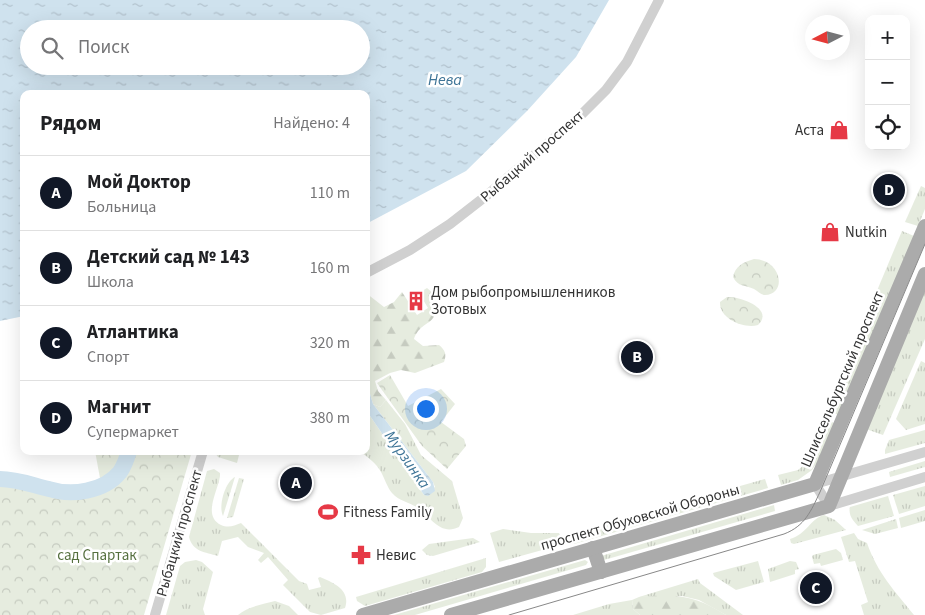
<!DOCTYPE html>
<html lang="ru">
<meta charset="utf-8">
<style>
body{margin:0;font-family:"Source Sans 3",sans-serif;background:#f6f6f6;color:#202124}
.controls{position:absolute;right:15px;top:15px;display:grid;overflow:hidden;border-radius:10px;box-shadow:0 5px 20px #0002}
.controls button{width:45px;height:45px;display:grid;place-items:center;padding:0;border:0;border-bottom:1px solid #e0e0e0;background:#fff;color:#202124;font:25px sans-serif}
.compass{position:absolute;left:805px;top:15px;width:45px;height:45px;border-radius:50%;background:#fff;box-shadow:0 5px 20px #0002;rotate:264deg}
.you{position:absolute;left:425px;top:408px;width:18px;height:18px;margin:-12px;border:4px solid #fff;border-radius:50%;background:#1a73e8;box-shadow:0 0 0 8px #1a73e833}
.badge{display:grid;place-items:center;width:32px;height:32px;border-radius:50%;background:#111827;color:#fff;font-size:16px;font-weight:700}
.pin{position:absolute;translate:-50% -50%;border:2px solid #fff;box-shadow:0 1px 5px #0006}
.list{margin:0;padding:0;list-style:none}
h2{display:flex;justify-content:space-between;align-items:center;height:65px;margin:0;padding:0 20px;font-size:21px}
h2 small{font-size:16px;font-weight:400;color:#757577}
.list li{display:grid;grid-template-columns:32px 1fr auto;gap:15px;align-items:center;box-sizing:border-box;height:75px;padding:0 20px;border-top:1px solid #e0e0e0}
.list b{display:block;font-size:19px;white-space:nowrap}
.list p{margin:0;font-size:16px;white-space:nowrap;color:#757577}
.list em{font-size:16px;font-style:normal;color:#757577}
.icon{flex:none;width:28px;height:28px;fill:none;stroke:currentColor;stroke-width:2;stroke-linecap:round;stroke-linejoin:round}
.map{position:relative;flex:none;width:925px;height:615px;overflow:hidden}
.search{position:absolute;background:#fff;box-shadow:0 5px 20px #0002;left:20px;top:20px;width:350px;height:55px;display:flex;align-items:center;gap:12px;box-sizing:border-box;padding:0 18px;border-radius:28px;color:#757577;font-size:19px}
.panel{position:absolute;background:#fff;box-shadow:0 5px 20px #0002;left:20px;top:90px;width:350px;height:365px;border-radius:10px}
.map>svg:first-child{display:block}
.grass{fill:url(#grass-tufts)}
.forest{fill:url(#forest-firs)}
.park{fill:url(#park-crowns)}
.water{fill:url(#water-ripples);fill-rule:evenodd}
.lines{fill:none;stroke-linecap:round;stroke-linejoin:round}
.river{stroke:#cfe2ee;stroke-width:16}
.minor{stroke:#d0d0d0;stroke-width:10}
.major{stroke:#ababab;stroke-width:14}
.tram{stroke:#888;stroke-width:1}
.labels{text-anchor:middle;stroke-width:5;stroke-linejoin:round;paint-order:stroke}
.poi-label{font-size:15px;fill:#333;stroke:#fff;text-anchor:start}
.street-label{font-size:15px;fill:#333;stroke:#fff}
.park-label{font-size:15px;fill:#56703f;stroke:#fff}
.water-label{font-size:16px;font-style:italic;fill:#3f7597;stroke:#fff}
</style>
<div class="map">
<svg width="925" height="615" viewBox="0 0 925 615">
<defs>
<pattern id="grass-tufts" width="24" height="20" patternUnits="userSpaceOnUse" patternTransform="scale(1.25)"><rect width="24" height="20" fill="#e6ecdf"/><path d="M3 7l-1-3M5 7V3M7 7l1-3M15 17l-1-3M17 17v-4M19 17l1-3" fill="none" stroke="#c6cbc0"/></pattern>
<pattern id="forest-firs" width="22" height="20" patternUnits="userSpaceOnUse" patternTransform="scale(1.25)"><rect width="22" height="20" fill="#e6ecdf"/><path d="M5 1l3.5 6h-7zM16 11l3.5 6h-7z" fill="#c6cbc0"/></pattern>
<pattern id="park-crowns" width="20" height="18" patternUnits="userSpaceOnUse" patternTransform="scale(1.25)"><rect width="20" height="18" fill="#e6ecdf"/><path d="M2 6a3 3 0 1 1 6 0M12 15a3 3 0 1 1 6 0" fill="none" stroke="#c6cbc0"/></pattern>
<pattern id="water-ripples" width="26" height="14" patternUnits="userSpaceOnUse" patternTransform="scale(1.25)"><rect width="26" height="14" fill="#cfe2ee"/><path d="M2 4q2-2 4 0t4 0M15 11q2-2 4 0t4 0" fill="none" stroke="#b2c2cd"/></pattern>
</defs>
<rect width="100%" height="100%" fill="#fff"/>
<!-- grass -->
<g class="grass">
<polygon points="921,186 925,188 925,209 918,226 905,222"/>
<polygon points="902,231 914,236 838,415 827,410"/>
<polygon points="925,291 925,339 883,435 866,429"/>
<polygon points="921,361 925,363 925,424 906,430 896,419"/>
<path d="M386,400L405,424L421,455L452,481L463,518L459,527C441,536 431,518 418,508C409,502 399,501 392,493C387,487 385,479 381,472C376,463 368,457 359,451H366V410L424,495L435,487L433,482L373,404L380,407Z"/>
<polygon points="824,418 834,423 818,461 812,470 798,480 781,485 778,475 798,470 804,465"/>
<polygon points="925,430 925,443 885,454 885,450 889,440"/>
<polygon points="214,451 240,451 237,463 218,457"/>
<polygon points="925,461 925,467 890,477 889,472"/>
<path d="M214,469L220,473V476C218,491 202,516 221,525C228,528 234,526 241,523L299,581L307,584L309,590L321,587L318,578L320,577C334,583 351,590 345,608L321,615L310,612L283,585L288,580L268,557L261,563L258,560L264,553L248,547L238,537L222,541L218,556C205,552 193,552 189,537L207,471Z"/>
<path d="M235,477L223,516C218,506 225,482 235,477Z"/>
<polygon points="239,478 244,479 233,517 227,518"/>
<polygon points="765,479 768,488 574,544 570,534"/>
<polygon points="925,486 925,506 899,514 893,495"/>
<path d="M888,496L894,516L858,526C853,521 848,515 850,507Z"/>
<polygon points="774,505 775,511 604,560 601,556"/>
<polygon points="925,510 925,521 901,528 899,518"/>
<path d="M824,515L835,520L846,530L794,544L791,543L790,539C807,534 810,519 824,515Z"/>
<polygon points="896,519 898,528 875,534 862,530"/>
<polygon points="503,529 531,533 559,533 564,544 499,562 490,533"/>
<path d="M854,533L858,539L867,543C878,574 894,590 914,615H864L861,605L868,602L855,561L849,562L841,537Z"/>
<polygon points="473,538 480,542 433,556 427,555 422,550 429,544"/>
<polygon points="836,549 841,553 843,560 821,566 820,563 814,564 812,557 813,555"/>
<polygon points="486,558 486,567 482,572 365,606 357,601 356,597"/>
<polygon points="196,560 202,562 213,572 203,609 205,615 166,615 180,566 185,562"/>
<polygon points="585,560 588,562 586,565 415,615 394,615"/>
<polygon points="758,561 764,582 736,590 714,576 713,573"/>
<polygon points="790,561 796,562 799,569 795,570 795,574 770,582 768,569"/>
<polygon points="698,579 700,583 743,615 726,615 699,600 682,596 639,597"/>
<polygon points="632,600 633,609 640,615 573,615 609,604"/>
<path d="M275,601L289,606L298,615H238C247,607 263,604 275,601Z"/>
</g>
<!-- forest -->
<g class="forest">
<path d="M427,288L434,294C442,329 422,317 414,339L423,346L439,345C445,350 447,354 444,362L415,373L401,370L390,373L375,381L378,391L386,400L380,407L373,404L366,380V293L384,307L394,302L402,292L417,315L428,308L419,293Z"/>
<path d="M666,595C692,597 703,601 726,615H640L633,609L632,600L639,597Z"/>
</g>
<!-- park -->
<g class="park">
<path d="M754,259C783,260 787,296 764,295C760,294 758,291 754,289C745,285 738,287 733,277C735,266 744,262 754,259Z"/>
<path d="M727,297C740,296 775,309 758,325C744,329 719,319 720,302Z"/>
<polygon points="390,375 408,406 441,389 455,404 441,422 464,439 466,446 447,469 422,446 377,383"/>
<path d="M95,451H192L144,615H0V482C35,487 68,506 102,489Z"/>
</g>
<!-- water -->
<g class="water">
<path d="M0,0H609L576,57L527,111L466,171L366,224V94H24V316L0,321ZM29,29H361V66H29Z"/>
<polygon points="366,380 373,404 433,482 435,491 428,496 424,495 366,410"/>
</g>
<g class="lines">
<!-- river -->
<path class="river" d="M0,479C17,479 32,485 49,489C71,496 104,492 120,472C124,466 127,458 129,451"/>
<!-- minor -->
<g class="minor">
<polyline points="366,273 410,250 450,224 486,196 579,117 606,90 627,62 659,0"/>
<polyline points="925,452 815,484 829,506 925,477"/>
<polyline points="155,615 203,451"/>
</g>
<!-- major -->
<g class="major">
<polyline points="593,548 601,572"/>
<polyline points="363,615 815,484 925,226"/>
<polyline points="451,615 829,506 925,274"/>
</g>
<!-- tram -->
<path class="tram" d="M509,615L784,534C805,526 811,511 820,492L925,244"/>
</g>
<!-- icons -->
<defs>
<symbol id="shop-bare" viewBox="-9 -9 18 18"><path d="M-5-2.5h2.3a2.7 3.5 0 0 1 5.4 0H5L5.5 6h-11ZM-1.5-2.5h3a1.5 2.3 0 0 0-3 0Z" fill="#e63946" stroke="#fff" stroke-width="2.5" paint-order="stroke"/></symbol>
<symbol id="building-bare" viewBox="-9 -9 18 18"><path d="M-4-6H4V6H1V3H-1V6H-4ZM-2.5-4.3h1.7v1.8h-1.7ZM.8-4.3h1.7v1.8H.8ZM-2.5-1h1.7V.8h-1.7ZM.8-1h1.7V.8H.8Z" fill="#e63946" stroke="#fff" stroke-width="2.5" paint-order="stroke"/></symbol>
<symbol id="stadium-bare" viewBox="-9 -9 18 18"><path d="M0-5a6.5 5 0 1 0 0 10a6.5 5 0 1 0 0-10ZM-3.5-1.8h7v3.6h-7Z" fill="#e63946" stroke="#fff" stroke-width="2.5" paint-order="stroke"/></symbol>
<symbol id="pharmacy-bare" viewBox="-9 -9 18 18"><path d="M-2-6h4v4h4v4h-4v4h-4v-4h-4v-4h4Z" fill="#e63946" stroke="#fff" stroke-width="2.5" paint-order="stroke"/></symbol>
</defs>
<g fill-rule="evenodd">
<use href="#shop-bare" x="825" y="116" width="28" height="28"/>
<use href="#shop-bare" x="816" y="218" width="28" height="28"/>
<use href="#building-bare" x="402" y="287" width="28" height="28"/>
<use href="#stadium-bare" x="314" y="498" width="28" height="28"/>
<use href="#pharmacy-bare" x="347" y="541" width="28" height="28"/>
</g>
<g class="labels">
<!-- poi labels -->
<g class="poi-label">
<text x="824" y="135" text-anchor="end">Аста</text>
<text x="845" y="237">Nutkin</text>
<text x="431" y="297">Дом рыбопромышленников<tspan x="431" dy="17">Зотовых</tspan></text>
<text x="343" y="517">Fitness Family</text>
<text x="376" y="560">Невис</text>
</g>
<!-- street labels -->
<g class="street-label">
<text transform="translate(532 156) rotate(-41)" y="5">Рыбацкий проспект</text>
<text transform="translate(842 379) rotate(-67)" y="5">Шлиссельбургский проспект</text>
<text transform="translate(640 517) rotate(-16)" y="5">проспект Обуховской Обороны</text>
<text transform="translate(179 533) rotate(-74)" y="5">Рыбацкий проспект</text>
</g>
<!-- park labels -->
<g class="park-label">
<text x="97" y="560">сад Спартак</text>
</g>
<!-- water labels -->
<g class="water-label">
<text x="445" y="85">Нева</text>
<text transform="translate(408 459) rotate(55)" y="6">Мурзинка</text>
</g>
</g>
</svg>
<div class="controls">
<button>+</button>
<button>−</button>
<button><svg class="icon" aria-label="locate" viewBox="0 0 24 24"><circle cx="12" cy="12" r="6"/><path d="M12 2v4M12 18v4M2 12h4M18 12h4"/></svg></button>
</div>
<svg class="compass" viewBox="-18 -18 36 36"><path d="M0-13l5 13h-10z" fill="#e53935"/><path d="M0 13l5-13h-10z" fill="#757577"/></svg>
<div class="you"></div>
<div class="pin badge" style="left:296px;top:483px">A</div>
<div class="pin badge" style="left:637px;top:357px">B</div>
<div class="pin badge" style="left:816px;top:588px">C</div>
<div class="pin badge" style="left:889px;top:190px">D</div>
<div class="search"><svg class="icon" aria-label="search" viewBox="0 0 24 24"><circle cx="10" cy="10" r="6"/><path d="M15 15l6 6"/></svg>Поиск</div>
<section class="panel">
<h2>Рядом<small>Найдено: 4</small></h2>
<ul class="list">
<li><span class="badge">A</span><div><b>Мой Доктор</b><p>Больница</p></div><em>110 m</em></li>
<li><span class="badge">B</span><div><b>Детский сад № 143</b><p>Школа</p></div><em>160 m</em></li>
<li><span class="badge">C</span><div><b>Атлантика</b><p>Спорт</p></div><em>320 m</em></li>
<li><span class="badge">D</span><div><b>Магнит</b><p>Супермаркет</p></div><em>380 m</em></li>
</ul>
</section>
</div>
